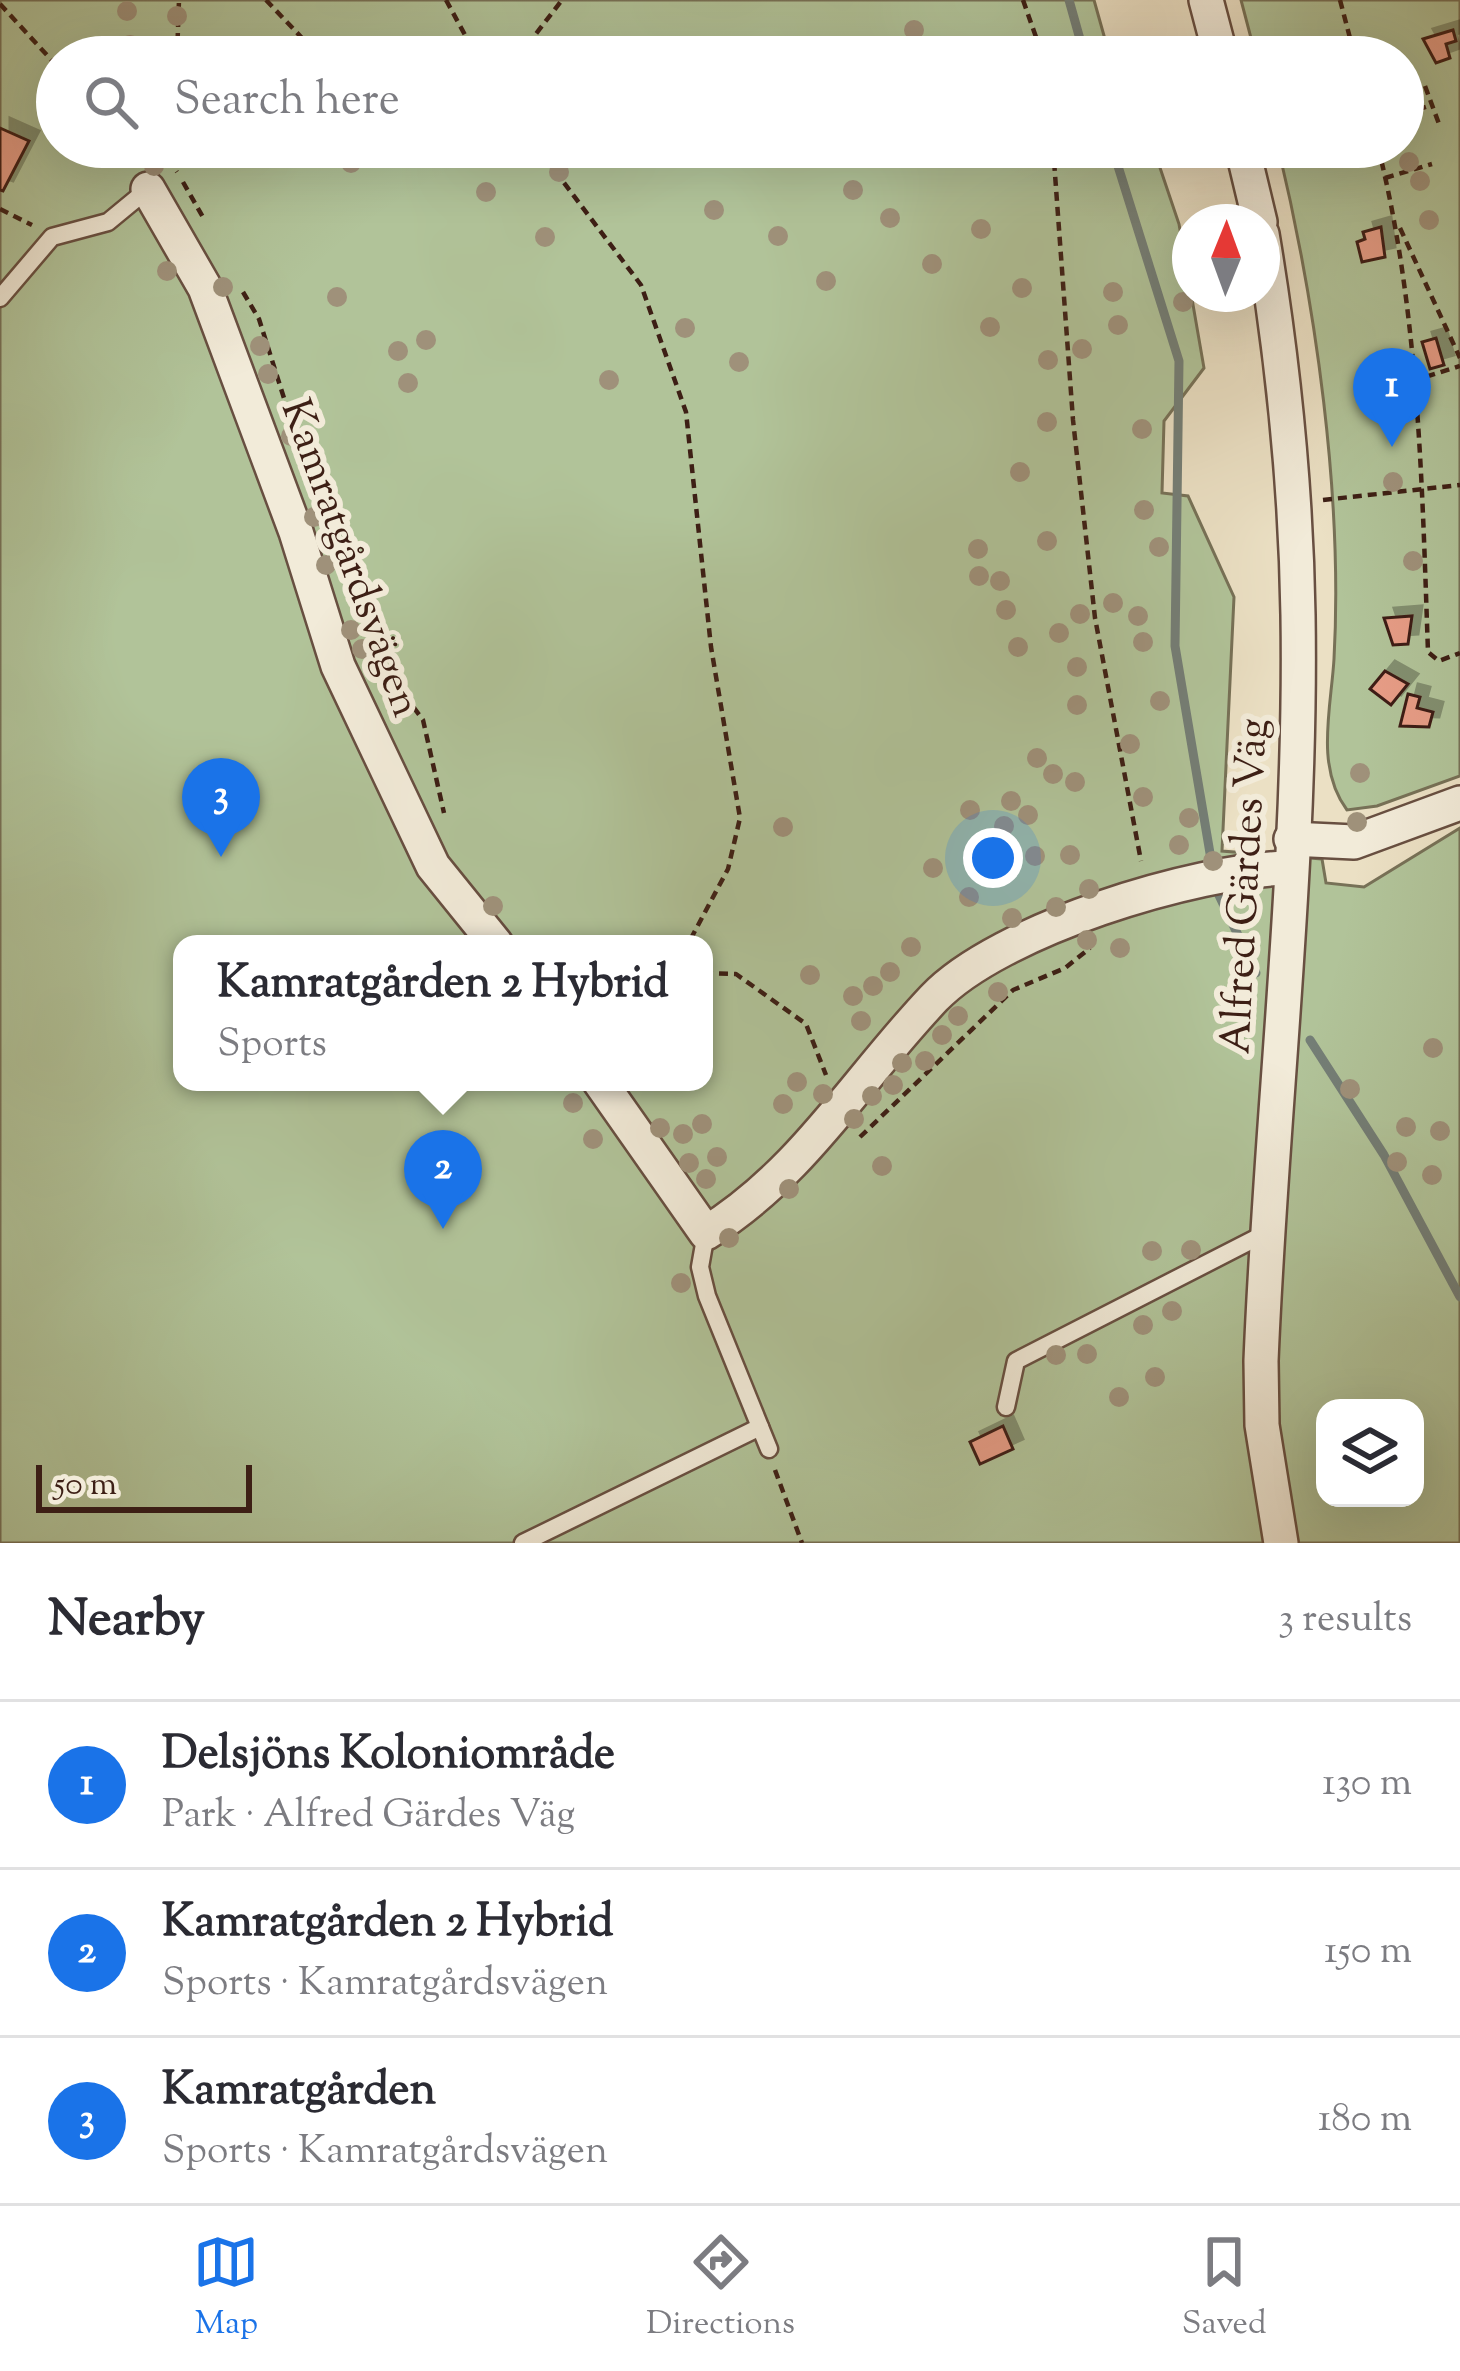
<!DOCTYPE html>
<meta charset="utf-8">
<style>
body{margin:0;font-family:"Sorts Mill Goudy",serif;background:#f2f2f3;color:#2b2b33}
.controls{position:absolute;right:36px;bottom:36px;display:grid;overflow:hidden;border-radius:24px;box-shadow:0 12px 48px #0002}
.controls button{width:108px;height:108px;display:grid;place-items:center;padding:0;border:0;border-bottom:3px solid #e1e1e2;background:#fff;color:#2b2b33;font:60px sans-serif}
.compass{position:absolute;left:1172px;top:204px;width:108px;height:108px;border-radius:50%;background:#fff;box-shadow:0 12px 48px #0002;rotate:1deg}
.scale{position:absolute;left:36px;bottom:30px;width:216px;box-sizing:border-box;padding-left:12px;border:6px solid #3d1f15;border-top:0;font-size:33px;line-height:42px;white-space:nowrap;color:#3d1f15;-webkit-text-stroke:9px #f2ebd9;paint-order:stroke}
.you{position:absolute;left:993px;top:858px;width:42px;height:42px;margin:-30px;border:9px solid #fff;border-radius:50%;background:#1a73e8;box-shadow:0 0 0 18px #1a73e833}
.badge{display:grid;place-items:center;width:78px;height:78px;border-radius:50%;background:#1a73e8;color:#fff;font-size:39px;font-weight:700}
.pin{position:absolute;translate:-50% -99px;filter:drop-shadow(0 3px 6px #0008)}
.pin::after{content:'';position:absolute;top:63px;width:42px;height:36px;background:inherit;clip-path:polygon(0 0,100% 0,50% 100%)}
.popup{position:absolute;left:173px;top:935px;width:540px;height:156px;box-sizing:border-box;display:grid;place-content:center;border-radius:24px;background:#fff;filter:drop-shadow(0 3px 9px #0005);font-size:39px;white-space:nowrap;color:#7c7c81}
.popup b{font-size:45px;color:#2b2b33}
.popup::after{content:'';position:absolute;left:50%;top:100%;margin-left:-24px;border:24px solid transparent;border-top-color:#fff}
.list{margin:0;padding:0;list-style:none}
h2{display:flex;justify-content:space-between;align-items:center;height:156px;margin:0;padding:0 48px;font-size:51px}
h2 small{font-size:39px;font-weight:400;color:#7c7c81}
.list li{display:grid;grid-template-columns:78px 1fr auto;gap:36px;align-items:center;box-sizing:border-box;height:168px;padding:0 48px;border-top:3px solid #e1e1e2}
.list b{display:block;font-size:45px;white-space:nowrap}
.list p{margin:0;font-size:39px;white-space:nowrap;color:#7c7c81}
.list em{font-size:39px;font-style:normal;color:#7c7c81}
.icon{flex:none;width:66px;height:66px;fill:none;stroke:currentColor;stroke-width:2;stroke-linecap:round;stroke-linejoin:round}
.map{position:relative;flex:none;width:1460px;height:1543px;overflow:hidden}
.search{position:absolute;background:#fff;box-shadow:0 12px 48px #0002;left:36px;right:36px;top:36px;height:132px;display:flex;align-items:center;gap:30px;box-sizing:border-box;padding:0 42px;border-radius:66px;color:#7c7c81;font-size:45px}
.sheet{height:660px;background:#fff}
nav{display:flex;justify-content:space-around;align-items:center;box-sizing:border-box;height:168px;border-top:3px solid #e1e1e2;background:#fff;font-size:33px;color:#7c7c81}
nav a{display:grid;justify-items:center;gap:6px}
nav .on{color:#1a73e8}
.map>svg:first-child{display:block}
.green{fill:#b1c399;stroke:#777157;stroke-width:3;fill-rule:evenodd}
.lines{fill:none;stroke-linecap:round;stroke-linejoin:round}
.stream{stroke:#747e76;stroke-width:9}
.building{fill:#e79d87;stroke:#3d1f15;stroke-width:3;filter:url(#shadow)}
.service-casing{stroke:#684f41;stroke-width:21}
.minor-casing{stroke:#684f41;stroke-width:38}
.path{stroke:#3d1f15;stroke-width:4.5;stroke-dasharray:9 6;stroke-linecap:butt}
.service{stroke:#f2ebd9;stroke-width:16}
.minor{stroke:#f2ebd9;stroke-width:33}
.tree{fill:#9f917a}
.labels{text-anchor:middle;stroke-width:12;stroke-linejoin:round;paint-order:stroke}
.street-label{font-size:42px;fill:#3d1f15;stroke:#f2ebd9}
</style>
<div class="map">
<svg width="1460" height="1543" viewBox="0 0 1460 1543">
<defs>
<filter id="shadow"><feDropShadow dx="10" dy="-10" stdDeviation="0" flood-color="#0004"/></filter>
</defs>
<rect width="100%" height="100%" fill="#ebe0c4"/>
<filter id="stains"><feTurbulence type="fractalNoise" baseFrequency=".00167" numOctaves="4"/><feColorMatrix values="0 0 0 0 .2 0 0 0 0 .09 0 0 0 0 .02 0 0 0 .5 -.17"/></filter>
<radialGradient id="worn" r=".72"><stop offset=".6" stop-color="#630" stop-opacity="0"/><stop offset="1" stop-color="#630" stop-opacity=".3"/></radialGradient>
<!-- green -->
<g class="green">
<path d="M0,0H1094L1110,57H57V147H1153L1179,224L1204,368L1164,421L1162,493L1188,496L1234,597L1222,851L1322,859L1326,883L1364,887L1460,828V1543H0ZM182,944H704V1082H182ZM1325,1408H1415V1498H1325Z"/>
<path d="M1241,0H1460V776L1377,806L1347,810C1315,767 1331,709 1334,659C1343,497 1316,305 1278,147H1403V57H1256Z"/>
</g>
<g class="lines">
<!-- stream -->
<g class="stream">
<polyline points="1069,0 1085,57"/>
<polyline points="1112,147 1179,361 1175,646 1212,865"/>
<polyline points="1217,891 1256,973"/>
<polyline points="1310,1040 1384,1155 1460,1297"/>
</g>
</g>
<!-- building -->
<g class="building">
<polygon points="1453,30 1456,41 1446,44 1450,58 1436,63 1423,39"/>
<polygon points="0,128 29,141 3,191 0,190"/>
<polygon points="1381,227 1385,257 1362,262 1357,242 1365,239 1363,232"/>
<polygon points="1436,338 1444,365 1430,369 1422,342"/>
<polygon points="1396,366 1399,398 1382,400 1381,388 1371,389 1369,369"/>
<polygon points="1412,616 1408,644 1393,645 1384,618"/>
<polygon points="1385,671 1408,684 1391,705 1370,689"/>
<polygon points="1408,694 1420,697 1417,708 1433,712 1429,727 1400,726"/>
<polygon points="1003,1426 1013,1449 980,1464 970,1442"/>
</g>
<g class="lines">
<defs>
<g id="service">
<polyline points="0,298 52,237 108,222 148,189"/>
<polyline points="706,1233 700,1267 707,1296 769,1449"/>
<polyline points="1006,1407 1016,1361 1266,1233"/>
<polyline points="523,1543 760,1427"/>
</g>
<g id="minor">
<polyline points="1206,0 1221,57"/>
<polyline points="1242,147 1260,222"/>
<polyline points="148,189 205,288 296,532 338,666 433,866 496,944"/>
<path d="M1262,234C1283,360 1296,487 1298,615C1302,864 1271,1113 1261,1361L1262,1425L1281,1543"/>
<polyline points="1291,839 1354,842 1460,803"/>
<path d="M600,1082L706,1233C803,1173 856,1080 934,998C999,930 1195,870 1289,868"/>
</g>
</defs>
<!-- service casing -->
<use href="#service" class="service-casing"/>
<!-- minor casing -->
<use href="#minor" class="minor-casing"/>
<!-- path -->
<g class="path">
<polyline points="266,0 320,57"/>
<polyline points="446,0 477,57"/>
<polyline points="1023,0 1043,57"/>
<polyline points="1340,0 1355,57"/>
<polyline points="0,4 57,66"/>
<polyline points="177,57 179,0"/>
<polyline points="518,57 562,0"/>
<polyline points="1425,86 1439,124"/>
<polyline points="1403,114 1432,105"/>
<polyline points="120,147 133,164"/>
<polyline points="159,147 177,172"/>
<polyline points="537,147 641,285 686,412 711,647 740,818 728,869 688,944"/>
<polyline points="1053,147 1073,420 1095,618 1141,861"/>
<path d="M1378,147C1419,310 1422,484 1428,652L1439,661L1460,653"/>
<polyline points="1385,178 1432,164"/>
<polyline points="183,182 204,219"/>
<polyline points="0,209 32,225"/>
<polyline points="1400,228 1460,358"/>
<polyline points="243,292 259,319 295,433"/>
<polyline points="1412,381 1460,366"/>
<polyline points="312,477 354,552 371,631 388,673 423,720 444,813"/>
<polyline points="1323,500 1460,485"/>
<polyline points="704,973 736,974 806,1024 826,1075"/>
<polyline points="860,1137 1013,990 1065,968 1090,948"/>
<polyline points="775,1470 802,1543"/>
</g>
<!-- service -->
<use href="#service" class="service"/>
<!-- minor -->
<use href="#minor" class="minor"/>
</g>
<!-- trees -->
<g class="tree">
<circle cx="127" cy="11" r="10"/>
<circle cx="177" cy="16" r="10"/>
<circle cx="914" cy="30" r="10"/>
<circle cx="130" cy="45" r="10"/>
<circle cx="1409" cy="162" r="10"/>
<circle cx="351" cy="163" r="10"/>
<circle cx="154" cy="166" r="10"/>
<circle cx="559" cy="172" r="10"/>
<circle cx="1420" cy="181" r="10"/>
<circle cx="853" cy="190" r="10"/>
<circle cx="486" cy="192" r="10"/>
<circle cx="714" cy="210" r="10"/>
<circle cx="890" cy="218" r="10"/>
<circle cx="1429" cy="220" r="10"/>
<circle cx="981" cy="229" r="10"/>
<circle cx="778" cy="236" r="10"/>
<circle cx="545" cy="237" r="10"/>
<circle cx="932" cy="264" r="10"/>
<circle cx="167" cy="271" r="10"/>
<circle cx="826" cy="281" r="10"/>
<circle cx="223" cy="287" r="10"/>
<circle cx="1022" cy="288" r="10"/>
<circle cx="1113" cy="292" r="10"/>
<circle cx="337" cy="297" r="10"/>
<circle cx="1183" cy="302" r="10"/>
<circle cx="1118" cy="325" r="10"/>
<circle cx="990" cy="327" r="10"/>
<circle cx="685" cy="328" r="10"/>
<circle cx="426" cy="340" r="10"/>
<circle cx="260" cy="346" r="10"/>
<circle cx="1082" cy="349" r="10"/>
<circle cx="398" cy="351" r="10"/>
<circle cx="1048" cy="360" r="10"/>
<circle cx="739" cy="362" r="10"/>
<circle cx="268" cy="374" r="10"/>
<circle cx="609" cy="380" r="10"/>
<circle cx="408" cy="383" r="10"/>
<circle cx="1047" cy="422" r="10"/>
<circle cx="1142" cy="429" r="10"/>
<circle cx="291" cy="436" r="10"/>
<circle cx="1020" cy="472" r="10"/>
<circle cx="1393" cy="482" r="10"/>
<circle cx="1144" cy="510" r="10"/>
<circle cx="314" cy="517" r="10"/>
<circle cx="1047" cy="541" r="10"/>
<circle cx="1159" cy="547" r="10"/>
<circle cx="978" cy="549" r="10"/>
<circle cx="1413" cy="561" r="10"/>
<circle cx="326" cy="565" r="10"/>
<circle cx="979" cy="576" r="10"/>
<circle cx="1000" cy="581" r="10"/>
<circle cx="1113" cy="603" r="10"/>
<circle cx="1006" cy="610" r="10"/>
<circle cx="1080" cy="614" r="10"/>
<circle cx="1138" cy="616" r="10"/>
<circle cx="351" cy="630" r="10"/>
<circle cx="1059" cy="633" r="10"/>
<circle cx="1143" cy="642" r="10"/>
<circle cx="1018" cy="647" r="10"/>
<circle cx="362" cy="649" r="10"/>
<circle cx="1077" cy="667" r="10"/>
<circle cx="1160" cy="701" r="10"/>
<circle cx="1077" cy="705" r="10"/>
<circle cx="1130" cy="744" r="10"/>
<circle cx="1037" cy="758" r="10"/>
<circle cx="1360" cy="773" r="10"/>
<circle cx="1053" cy="774" r="10"/>
<circle cx="1075" cy="782" r="10"/>
<circle cx="1143" cy="797" r="10"/>
<circle cx="1011" cy="801" r="10"/>
<circle cx="970" cy="810" r="10"/>
<circle cx="1028" cy="815" r="10"/>
<circle cx="1189" cy="818" r="10"/>
<circle cx="1357" cy="822" r="10"/>
<circle cx="1004" cy="826" r="10"/>
<circle cx="783" cy="827" r="10"/>
<circle cx="1179" cy="845" r="10"/>
<circle cx="1070" cy="855" r="10"/>
<circle cx="1035" cy="856" r="10"/>
<circle cx="1213" cy="861" r="10"/>
<circle cx="933" cy="868" r="10"/>
<circle cx="1089" cy="889" r="10"/>
<circle cx="969" cy="897" r="10"/>
<circle cx="493" cy="906" r="10"/>
<circle cx="1056" cy="907" r="10"/>
<circle cx="1012" cy="918" r="10"/>
<circle cx="1087" cy="940" r="10"/>
<circle cx="911" cy="947" r="10"/>
<circle cx="1120" cy="948" r="10"/>
<circle cx="890" cy="972" r="10"/>
<circle cx="810" cy="975" r="10"/>
<circle cx="873" cy="986" r="10"/>
<circle cx="998" cy="992" r="10"/>
<circle cx="853" cy="996" r="10"/>
<circle cx="958" cy="1016" r="10"/>
<circle cx="861" cy="1021" r="10"/>
<circle cx="942" cy="1035" r="10"/>
<circle cx="1433" cy="1048" r="10"/>
<circle cx="925" cy="1061" r="10"/>
<circle cx="902" cy="1063" r="10"/>
<circle cx="797" cy="1082" r="10"/>
<circle cx="893" cy="1085" r="10"/>
<circle cx="1350" cy="1089" r="10"/>
<circle cx="823" cy="1094" r="10"/>
<circle cx="872" cy="1096" r="10"/>
<circle cx="573" cy="1103" r="10"/>
<circle cx="783" cy="1104" r="10"/>
<circle cx="854" cy="1119" r="10"/>
<circle cx="702" cy="1124" r="10"/>
<circle cx="1406" cy="1127" r="10"/>
<circle cx="660" cy="1128" r="10"/>
<circle cx="1440" cy="1131" r="10"/>
<circle cx="683" cy="1134" r="10"/>
<circle cx="593" cy="1139" r="10"/>
<circle cx="717" cy="1157" r="10"/>
<circle cx="1397" cy="1162" r="10"/>
<circle cx="689" cy="1163" r="10"/>
<circle cx="882" cy="1166" r="10"/>
<circle cx="1432" cy="1175" r="10"/>
<circle cx="706" cy="1179" r="10"/>
<circle cx="789" cy="1189" r="10"/>
<circle cx="729" cy="1238" r="10"/>
<circle cx="1191" cy="1250" r="10"/>
<circle cx="1152" cy="1251" r="10"/>
<circle cx="681" cy="1283" r="10"/>
<circle cx="1172" cy="1311" r="10"/>
<circle cx="1143" cy="1325" r="10"/>
<circle cx="1087" cy="1354" r="10"/>
<circle cx="1056" cy="1355" r="10"/>
<circle cx="1155" cy="1377" r="10"/>
<circle cx="1119" cy="1397" r="10"/>
</g>
<g class="labels">
<!-- street labels -->
<g class="street-label">
<text transform="translate(353 557) rotate(70)" y="15">Kamratgårdsvägen</text>
<text transform="translate(1242 886) rotate(-87)" y="15">Alfred Gärdes Väg</text>
</g>
</g>
<rect width="100%" height="100%" filter="url(#stains)"/>
<rect width="100%" height="100%" fill="url(#worn)"/>
</svg>
<div class="controls">
<button><svg class="icon" aria-label="layers" viewBox="0 0 24 24"><path d="M12 4l9 5-9 5-9-5zM3 14l9 5 9-5"/></svg></button>
</div>
<svg class="compass" viewBox="-18 -18 36 36"><path d="M0-13l5 13h-10z" fill="#e53935"/><path d="M0 13l5-13h-10z" fill="#7c7c81"/></svg>
<div class="scale">50 m</div>
<div class="you"></div>
<div class="pin badge" style="left:1392px;top:447px">1</div>
<div class="pin badge" style="left:443px;top:1229px">2</div>
<div class="popup"><b>Kamratgården 2 Hybrid</b>Sports</div>
<div class="pin badge" style="left:221px;top:857px">3</div>
<div class="search"><svg class="icon" aria-label="search" viewBox="0 0 24 24"><circle cx="10" cy="10" r="6"/><path d="M15 15l6 6"/></svg>Search here</div>
</div>
<section class="sheet">
<h2>Nearby<small>3 results</small></h2>
<ul class="list">
<li><span class="badge">1</span><div><b>Delsjöns Koloniområde</b><p>Park · Alfred Gärdes Väg</p></div><em>130 m</em></li>
<li><span class="badge">2</span><div><b>Kamratgården 2 Hybrid</b><p>Sports · Kamratgårdsvägen</p></div><em>150 m</em></li>
<li><span class="badge">3</span><div><b>Kamratgården</b><p>Sports · Kamratgårdsvägen</p></div><em>180 m</em></li>
</ul>
</section>
<nav>
<a class="on"><svg class="icon" aria-label="map" viewBox="0 0 24 24"><path d="M3 6l6-2 6 2 6-2v14l-6 2-6-2-6 2zM9 4v14M15 6v14"/></svg>Map</a>
<a><svg class="icon" aria-label="directions" viewBox="0 0 24 24"><path d="M12 3l9 9-9 9-9-9zM9 14v-3h6M13 9l2 2-2 2"/></svg>Directions</a>
<a><svg class="icon" aria-label="saved" viewBox="0 0 24 24"><path d="M7 4h10v16l-5-4-5 4z"/></svg>Saved</a>
</nav>
